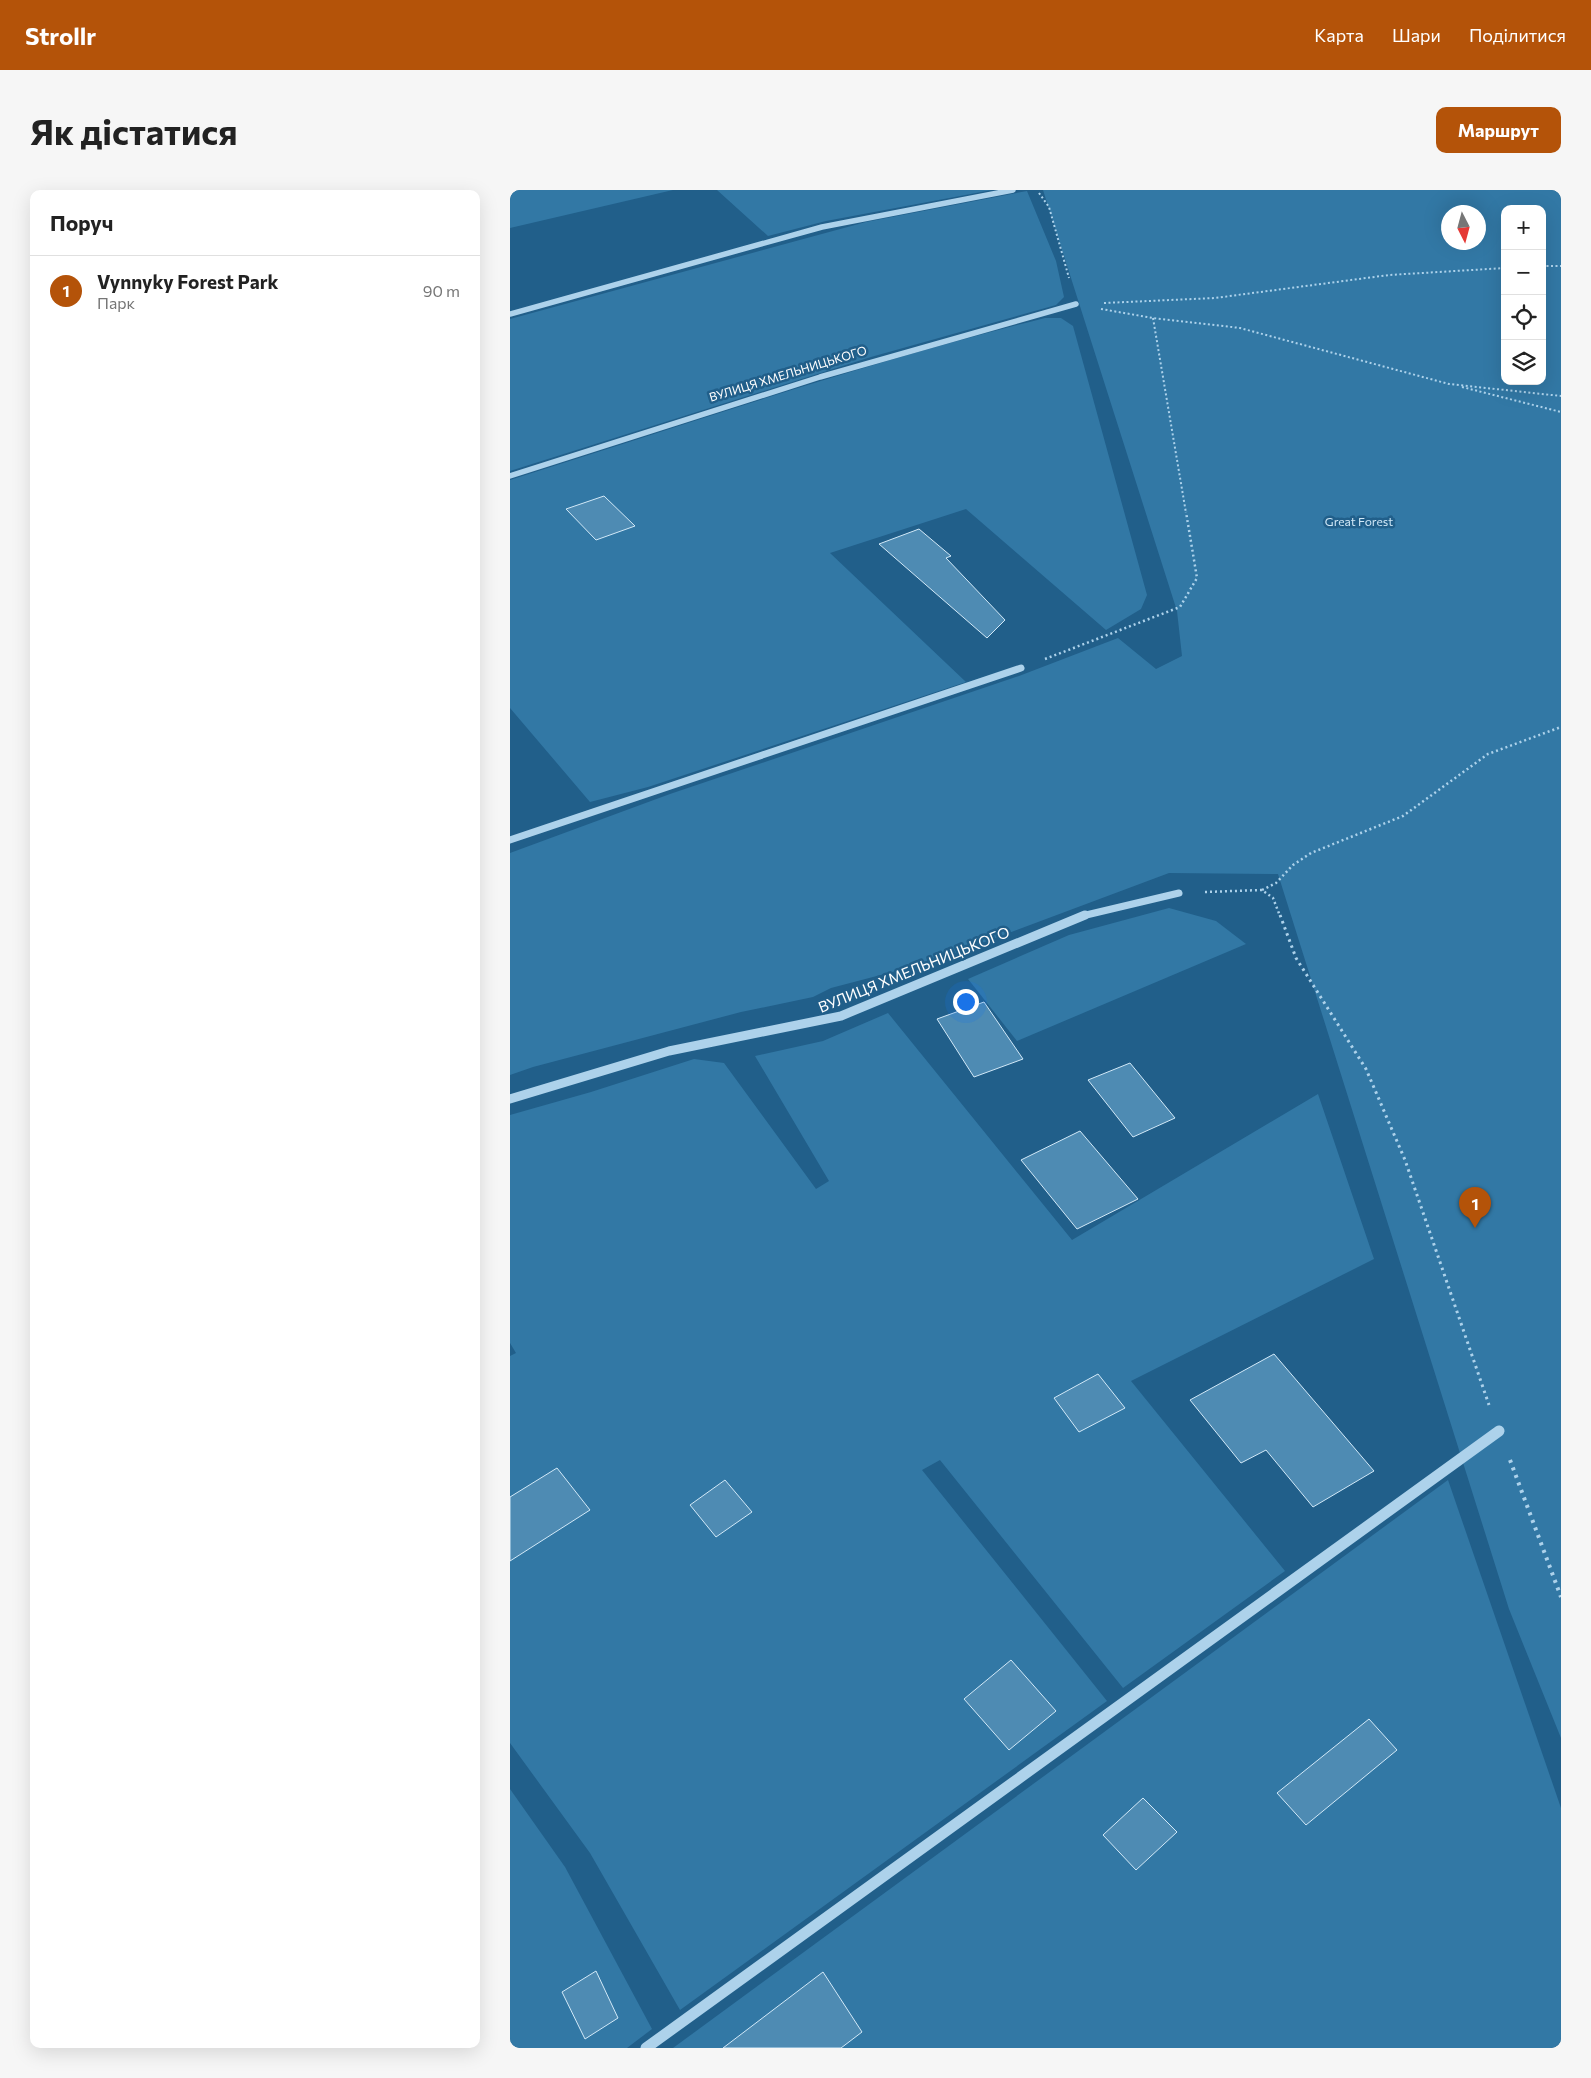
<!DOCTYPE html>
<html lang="uk">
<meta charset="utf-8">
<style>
body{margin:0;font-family:Commissioner,sans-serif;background:#f6f6f6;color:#222}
.controls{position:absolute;right:15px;top:15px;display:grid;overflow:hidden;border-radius:10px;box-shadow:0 5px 20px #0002}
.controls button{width:45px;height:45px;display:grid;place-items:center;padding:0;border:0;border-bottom:1px solid #e0e0e0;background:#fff;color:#222;font:25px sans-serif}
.compass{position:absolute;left:931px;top:15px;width:45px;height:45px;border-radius:50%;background:#fff;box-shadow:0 5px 20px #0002;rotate:174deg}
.you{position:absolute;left:455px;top:811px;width:18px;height:18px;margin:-12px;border:4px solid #fff;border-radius:50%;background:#1a73e8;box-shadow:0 0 0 8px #1a73e833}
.badge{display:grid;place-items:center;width:32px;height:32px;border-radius:50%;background:#b45309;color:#fff;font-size:16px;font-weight:700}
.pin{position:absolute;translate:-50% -41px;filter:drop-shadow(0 1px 2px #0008)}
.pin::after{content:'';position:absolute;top:26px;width:18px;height:15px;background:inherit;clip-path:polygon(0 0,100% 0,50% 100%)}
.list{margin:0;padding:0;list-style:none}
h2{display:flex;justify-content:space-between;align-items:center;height:65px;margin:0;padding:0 20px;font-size:21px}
h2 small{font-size:16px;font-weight:400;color:#767676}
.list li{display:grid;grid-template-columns:32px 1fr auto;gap:15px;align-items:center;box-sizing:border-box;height:70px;padding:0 20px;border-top:1px solid #e0e0e0}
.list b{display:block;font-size:19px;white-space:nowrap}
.list p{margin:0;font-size:16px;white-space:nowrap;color:#767676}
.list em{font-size:16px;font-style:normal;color:#767676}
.icon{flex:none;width:28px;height:28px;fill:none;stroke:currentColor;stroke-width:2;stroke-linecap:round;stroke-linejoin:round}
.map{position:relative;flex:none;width:1051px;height:1858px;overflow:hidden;border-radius:10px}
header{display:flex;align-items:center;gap:30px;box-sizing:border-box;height:70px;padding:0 25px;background:#b45309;color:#fff}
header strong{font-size:24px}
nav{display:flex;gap:28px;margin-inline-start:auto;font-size:18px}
.intro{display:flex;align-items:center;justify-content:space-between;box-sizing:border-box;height:120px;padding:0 30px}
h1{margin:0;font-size:35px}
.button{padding:12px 22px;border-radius:10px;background:#b45309;color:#fff;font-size:18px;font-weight:700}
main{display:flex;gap:30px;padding:0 30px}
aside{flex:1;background:#fff;border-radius:10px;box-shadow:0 5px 20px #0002}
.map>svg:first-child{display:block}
.green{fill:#3278a5;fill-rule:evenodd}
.building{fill:#4e8bb3;stroke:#d2e9f8}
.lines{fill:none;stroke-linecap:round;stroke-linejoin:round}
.path-far3{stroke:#add2eb;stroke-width:2;stroke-dasharray:2 2.5;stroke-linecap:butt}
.path-far2{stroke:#add2eb;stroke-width:2.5;stroke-dasharray:2 3;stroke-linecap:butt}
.path-far1{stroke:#add2eb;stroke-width:3;stroke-dasharray:2.5 4;stroke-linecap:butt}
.path{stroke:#add2eb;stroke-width:4;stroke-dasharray:3 5;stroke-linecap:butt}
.minor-far3{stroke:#add2eb;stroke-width:5.5}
.minor-far2{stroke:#add2eb;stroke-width:7}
.minor-far1{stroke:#add2eb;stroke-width:9}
.minor{stroke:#add2eb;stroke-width:11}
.labels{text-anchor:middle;stroke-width:5;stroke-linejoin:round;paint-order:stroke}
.far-street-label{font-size:12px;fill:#fff;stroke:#215f8a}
.far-park-label{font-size:12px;fill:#d2e9f8;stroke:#215f8a}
.street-label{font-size:15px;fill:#fff;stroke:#215f8a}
</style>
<header>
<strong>Strollr</strong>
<nav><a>Карта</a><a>Шари</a><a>Поділитися</a></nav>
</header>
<div class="intro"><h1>Як дістатися</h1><a class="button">Маршрут</a></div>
<main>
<aside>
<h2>Поруч<small></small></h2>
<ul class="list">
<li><span class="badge">1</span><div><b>Vynnyky Forest Park</b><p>Парк</p></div><em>90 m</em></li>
</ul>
</aside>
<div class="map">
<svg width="1051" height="1858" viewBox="0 0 1051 1858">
<rect width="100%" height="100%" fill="#215f8a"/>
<!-- green -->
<g class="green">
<polygon points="0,0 163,0 0,38"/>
<polygon points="207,0 482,0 316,31 258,46"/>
<path d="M533,0H1051V1548L999,1419L768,684L659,683L424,771L321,798L303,807L231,822L23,877L0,885V663L160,604L509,486L608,448L646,479L672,466L667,421ZM995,19H1032V191H995ZM938,22H968V52H938Z"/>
<polygon points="517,1 546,71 554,107 546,115 361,167 0,281 0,129 356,32"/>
<path d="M535,128H551L563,136L637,405L631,419L596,440L456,319L320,363L456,492L138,597L80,612L0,518V290C177,234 354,173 535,128Z"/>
<polygon points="659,718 706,731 736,754 507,851 458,789 559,745"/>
<polygon points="378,823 562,1050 808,904 864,1069 621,1191 775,1381 613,1498 430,1270 412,1280 597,1511 170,1820 80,1663 0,1553 0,1166 6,1163 0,1153 0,925 81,902 184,869 214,873 306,999 319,991 245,866 313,851"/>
<polygon points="938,1290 1051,1618 1051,1858 163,1858"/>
<polygon points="0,1599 55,1677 142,1839 117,1858 0,1858"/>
</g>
<!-- building -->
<g class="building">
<polygon points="94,306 125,336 86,350 56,319"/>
<polygon points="409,339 441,366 436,368 495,430 477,448 369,354"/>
<polygon points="474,812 513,869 464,887 427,829"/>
<polygon points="620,873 665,928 623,947 578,890"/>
<polygon points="570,941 628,1009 567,1039 511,970"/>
<polygon points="764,1164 864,1281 803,1317 756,1260 731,1273 680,1210"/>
<polygon points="588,1184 615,1218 569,1242 544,1208"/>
<polygon points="47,1278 80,1320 0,1371 0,1307"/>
<polygon points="215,1290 242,1322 206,1347 180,1315"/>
<polygon points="501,1470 546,1521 499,1560 454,1509"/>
<polygon points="859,1529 887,1560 796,1635 767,1603"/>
<polygon points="633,1608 667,1642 626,1680 593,1645"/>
<polygon points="86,1781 108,1828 75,1849 52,1802"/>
<polygon points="313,1782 352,1842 331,1858 213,1858"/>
</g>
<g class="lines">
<!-- path-far3 -->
<g class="path-far3">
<polyline points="529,3 539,17 559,88"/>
<polyline points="1032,76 1051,76"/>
<polyline points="594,113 705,108 879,85 995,78"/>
<polyline points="591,119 643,128 730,138 939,194 1051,206"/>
<polyline points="643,128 676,323"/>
<polyline points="952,197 1051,222"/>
</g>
<!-- path-far2 -->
<g class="path-far2">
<polyline points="535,469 670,417 687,388 676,322"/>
<polyline points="752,700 766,693 783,675 801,663 893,626 978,564 1051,537"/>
<polyline points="695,702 752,700 763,708 770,726"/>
</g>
<!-- path-far1 -->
<polyline class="path-far1" points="770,725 786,768 856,879 895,970 979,1215"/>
<!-- path -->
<polyline class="path" points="1000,1270 1051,1407"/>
<!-- minor-far3 -->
<g class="minor-far3">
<polyline points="0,124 312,37 503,0"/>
<polyline points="0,286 310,187 566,114"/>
</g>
<!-- minor-far2 -->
<g class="minor-far2">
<polyline points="0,650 511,478"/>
<polyline points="572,726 669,703"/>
</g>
<!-- minor-far1 -->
<polyline class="minor-far1" points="0,909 159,861 331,826 575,725"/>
<!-- minor -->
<polyline class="minor" points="136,1858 989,1241"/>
</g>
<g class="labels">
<!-- far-street labels -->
<g class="far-street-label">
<text transform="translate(278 184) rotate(-17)" y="4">ВУЛИЦЯ ХМЕЛЬНИЦЬКОГО</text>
</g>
<!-- far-park labels -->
<g class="far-park-label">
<text x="849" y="336">Great Forest</text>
</g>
<!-- street labels -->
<g class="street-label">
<text transform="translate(404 780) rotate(-22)" y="5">ВУЛИЦЯ ХМЕЛЬНИЦЬКОГО</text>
</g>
</g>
</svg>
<div class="controls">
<button>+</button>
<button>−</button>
<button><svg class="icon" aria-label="locate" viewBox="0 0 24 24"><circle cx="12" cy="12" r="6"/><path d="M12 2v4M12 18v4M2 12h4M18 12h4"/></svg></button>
<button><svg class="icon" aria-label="layers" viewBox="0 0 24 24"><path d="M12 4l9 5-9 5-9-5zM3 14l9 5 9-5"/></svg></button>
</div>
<svg class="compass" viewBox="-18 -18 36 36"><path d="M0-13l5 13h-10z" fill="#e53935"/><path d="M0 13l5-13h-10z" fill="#767676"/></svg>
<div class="you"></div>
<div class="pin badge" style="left:965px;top:1038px">1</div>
</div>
</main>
